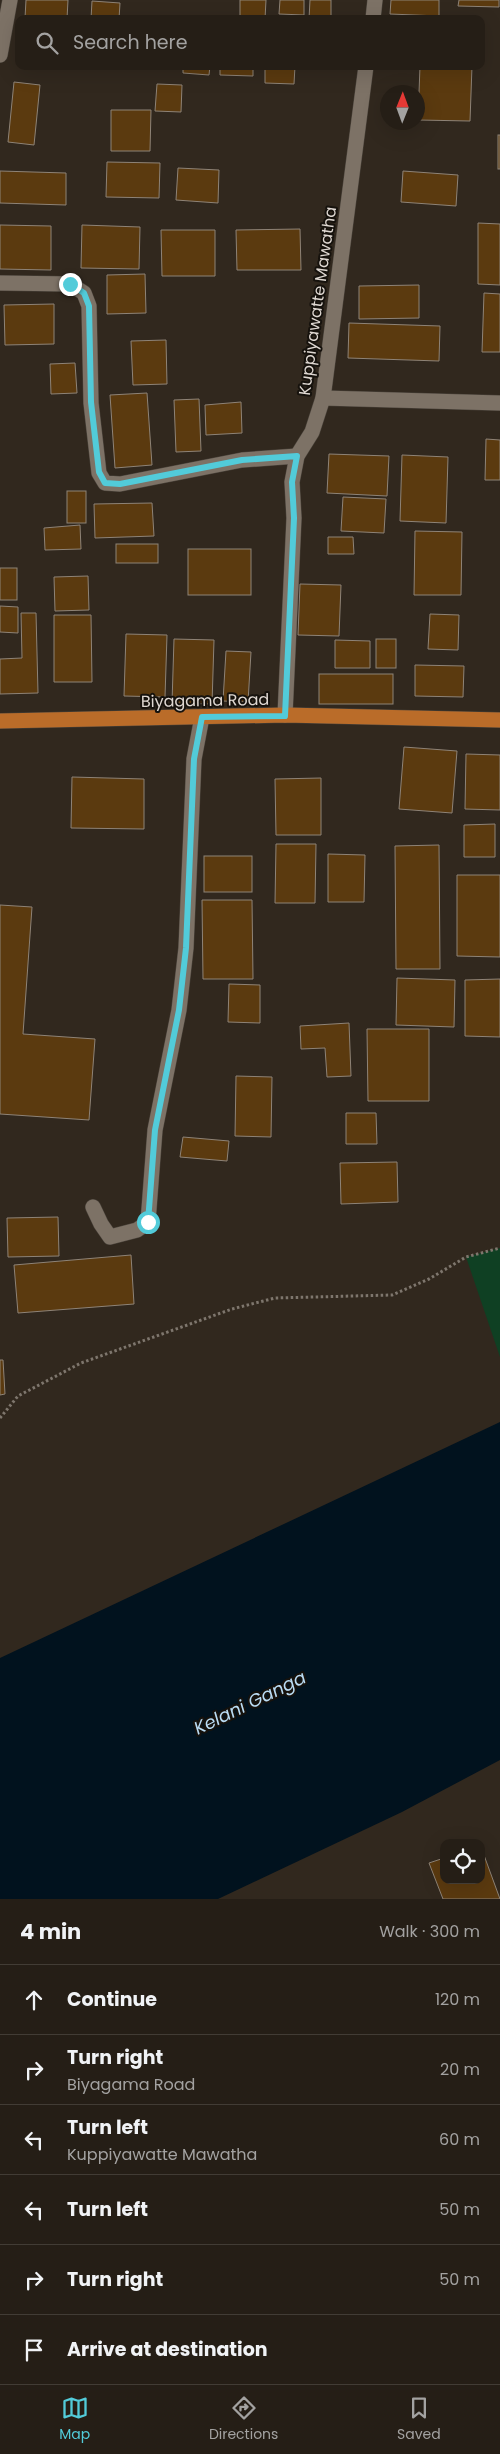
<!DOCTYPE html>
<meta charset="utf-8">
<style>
body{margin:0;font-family:Poppins,sans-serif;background:#312b23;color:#f1f3f6}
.controls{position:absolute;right:15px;bottom:15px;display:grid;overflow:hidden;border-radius:10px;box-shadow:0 5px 20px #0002}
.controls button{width:45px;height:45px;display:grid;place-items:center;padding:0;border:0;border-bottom:1px solid #423c35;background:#251e16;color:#f1f3f6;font:25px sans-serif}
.compass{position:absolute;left:380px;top:85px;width:45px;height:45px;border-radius:50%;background:#251e16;box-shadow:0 5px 20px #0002;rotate:1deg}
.stop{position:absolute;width:15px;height:15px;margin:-11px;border:4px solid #52cbd9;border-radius:50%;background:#fff}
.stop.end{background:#52cbd9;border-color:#fff;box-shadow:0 1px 5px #0008}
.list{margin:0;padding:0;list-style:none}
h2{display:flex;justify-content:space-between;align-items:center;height:65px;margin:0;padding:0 20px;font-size:21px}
h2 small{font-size:16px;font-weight:400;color:#a3a2a1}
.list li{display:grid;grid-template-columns:32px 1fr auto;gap:15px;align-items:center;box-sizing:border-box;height:70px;padding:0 20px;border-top:1px solid #423c35}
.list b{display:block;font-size:19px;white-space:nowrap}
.list p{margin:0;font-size:16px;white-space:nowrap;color:#a3a2a1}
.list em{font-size:16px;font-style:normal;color:#a3a2a1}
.icon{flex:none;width:28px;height:28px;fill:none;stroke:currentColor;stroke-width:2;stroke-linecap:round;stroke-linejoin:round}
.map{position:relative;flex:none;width:500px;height:1899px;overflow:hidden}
.search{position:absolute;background:#251e16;box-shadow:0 5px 20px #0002;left:15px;right:15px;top:15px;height:55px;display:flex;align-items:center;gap:12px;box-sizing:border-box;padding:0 18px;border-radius:10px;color:#a3a2a1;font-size:19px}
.sheet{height:485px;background:#251e16}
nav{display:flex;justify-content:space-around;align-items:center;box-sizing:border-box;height:70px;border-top:1px solid #423c35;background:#251e16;font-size:14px;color:#a3a2a1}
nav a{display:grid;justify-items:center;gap:2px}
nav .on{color:#52cbd9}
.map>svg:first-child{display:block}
.green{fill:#0f4023}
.water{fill:#01121e}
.building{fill:#5b3a0f;stroke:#8e8377}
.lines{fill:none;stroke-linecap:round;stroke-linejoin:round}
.minor-casing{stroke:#4c453d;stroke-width:16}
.major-casing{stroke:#4c453d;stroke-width:16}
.path{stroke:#7e766d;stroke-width:3;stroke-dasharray:2.5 2.5;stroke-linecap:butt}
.minor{stroke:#7d7266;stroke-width:15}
.major{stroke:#ba6c29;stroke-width:15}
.route{stroke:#52cbd9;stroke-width:6}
.labels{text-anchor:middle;stroke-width:4;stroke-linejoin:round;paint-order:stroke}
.street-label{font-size:16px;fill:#dfd8d2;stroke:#16120d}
.water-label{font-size:18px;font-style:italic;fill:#badcf4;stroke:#16120d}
</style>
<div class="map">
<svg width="500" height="1899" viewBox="0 0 500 1899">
<rect width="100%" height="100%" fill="#31281e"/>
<!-- green -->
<polygon class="green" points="500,1248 500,1357 466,1257"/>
<!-- water -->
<polygon class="water" points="500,1422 500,1760 402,1812 218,1899 0,1899 0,1658"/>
<!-- building -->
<g class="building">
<polygon points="26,0 68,0 67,19 25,18"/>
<polygon points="240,0 266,0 265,19 240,19"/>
<polygon points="280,0 304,0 304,15 279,14"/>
<polygon points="310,0 331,0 331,19 309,19"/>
<polygon points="391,0 439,0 439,16 390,14"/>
<polygon points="459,0 499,0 499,7 458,6"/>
<polygon points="92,1 120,3 119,19 91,19"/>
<polygon points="183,66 210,66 209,75 183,73"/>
<polygon points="220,66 253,66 253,76 220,75"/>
<polygon points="265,66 295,66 294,84 265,83"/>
<polygon points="420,66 472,66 470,121 418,120"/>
<polygon points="14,82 40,85 34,145 8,142"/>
<polygon points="157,84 182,85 181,112 155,111"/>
<polygon points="111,110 151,110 150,151 111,151"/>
<rect x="498" y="135" width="2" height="34"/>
<polygon points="107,162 160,163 159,198 106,197"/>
<polygon points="178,168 219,170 218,203 176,200"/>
<polygon points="0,171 66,173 66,205 0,203"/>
<polygon points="403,171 458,175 456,206 401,202"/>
<polygon points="478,223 500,224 500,285 478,284"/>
<polygon points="0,225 51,226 51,270 0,269"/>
<polygon points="82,225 140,227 139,269 81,268"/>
<polygon points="300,229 301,270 237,270 236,230"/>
<polygon points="161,230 215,230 215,276 162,276"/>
<polygon points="145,274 146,313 107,314 107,275"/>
<polygon points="419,285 419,318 359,319 359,286"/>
<polygon points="484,293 500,294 500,352 482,352"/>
<polygon points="54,304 54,344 5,345 4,305"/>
<polygon points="349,323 440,326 439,361 348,358"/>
<polygon points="166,340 167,384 133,385 131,341"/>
<polygon points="75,363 77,393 51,394 50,364"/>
<polygon points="147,393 152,465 115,468 110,395"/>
<polygon points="199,399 201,451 176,452 174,400"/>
<polygon points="241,402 242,433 206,435 205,405"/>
<polygon points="486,439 500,440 500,480 485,480"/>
<polygon points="329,454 389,456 387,496 327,493"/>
<polygon points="402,455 448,457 446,523 400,521"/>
<rect x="67" y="491" width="19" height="32"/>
<polygon points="343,497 386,499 384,533 341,531"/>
<polygon points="152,503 154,536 95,538 94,504"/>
<polygon points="80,525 81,549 45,550 44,528"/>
<polygon points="415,531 462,532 461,595 414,595"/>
<polygon points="328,537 353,537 354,554 328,554"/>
<rect x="116" y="544" width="42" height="19"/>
<rect x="188" y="549" width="63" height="46"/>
<rect x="0" y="568" width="17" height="32"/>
<polygon points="88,576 89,610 55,611 54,577"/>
<polygon points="300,584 341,585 339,636 298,635"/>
<polygon points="0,606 18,607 18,633 0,632"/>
<polygon points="21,613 36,613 38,693 0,694 0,659 22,658"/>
<polygon points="430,614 459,615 458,650 428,649"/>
<polygon points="54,615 91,615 92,682 54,682"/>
<polygon points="126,634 167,635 165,697 124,696"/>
<polygon points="174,639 214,640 212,704 172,703"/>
<rect x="376" y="639" width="20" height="29"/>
<polygon points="335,640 370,641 370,668 335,668"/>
<polygon points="226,651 251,652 248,702 223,701"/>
<polygon points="415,665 464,666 463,697 415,696"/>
<rect x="319" y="674" width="74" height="30"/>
<polygon points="404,747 457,751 452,813 399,809"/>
<polygon points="466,754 500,755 500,810 465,809"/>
<polygon points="72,777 144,779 144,829 71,828"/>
<polygon points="321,778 321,835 276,835 275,779"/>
<polygon points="495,824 495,857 464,857 464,825"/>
<polygon points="276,844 316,844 315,903 275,903"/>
<polygon points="439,845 440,969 396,969 395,846"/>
<polygon points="328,854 365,855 364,902 328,902"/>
<rect x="204" y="856" width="48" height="36"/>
<polygon points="457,875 500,875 500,957 457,956"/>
<polygon points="202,900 252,900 253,979 203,979"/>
<polygon points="0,905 32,907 23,1034 95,1039 89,1120 0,1114"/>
<polygon points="397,978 455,980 454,1027 396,1025"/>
<polygon points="500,979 500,1037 465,1036 465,980"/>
<polygon points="229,984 260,985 260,1023 228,1022"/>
<polygon points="349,1023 351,1076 327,1077 325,1048 301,1049 300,1026"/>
<polygon points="367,1029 429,1029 429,1101 368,1101"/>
<polygon points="236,1076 272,1077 271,1137 235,1136"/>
<polygon points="346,1113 376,1113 377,1144 346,1144"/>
<polygon points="183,1137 229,1141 227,1161 180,1157"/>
<polygon points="397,1162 398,1202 341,1204 340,1163"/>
<polygon points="58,1217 59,1256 8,1257 7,1218"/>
<polygon points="131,1255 134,1304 18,1313 14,1265"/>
<polygon points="0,1360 3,1360 5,1394 0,1395"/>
<polygon points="481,1847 500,1899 443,1899 429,1863 444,1858 444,1880 481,1880"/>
</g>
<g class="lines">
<defs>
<g id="minor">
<polyline points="373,19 375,0"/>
<polyline points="0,55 10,0"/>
<polyline points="0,283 70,284 84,293 89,306 91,403 99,473 105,483 120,484 242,460 297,456"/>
<polyline points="323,398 500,403"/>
<polyline points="285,715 294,518 292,482 297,456 312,432 323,398 366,66"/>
<polyline points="93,1207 101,1224 110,1237 137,1230 148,1222 155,1130 179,1010 186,948 194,759 202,717"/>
</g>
<polyline id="major" points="0,721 285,715 500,720"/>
</defs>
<!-- minor casing -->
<use href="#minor" class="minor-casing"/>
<!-- major casing -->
<use href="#major" class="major-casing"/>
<!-- path -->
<polyline class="path" points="0,1418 18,1396 81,1363 232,1309 275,1298 392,1295 429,1279 466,1257 500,1248"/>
<!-- minor -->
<use href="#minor" class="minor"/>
<!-- major -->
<use href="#major" class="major"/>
</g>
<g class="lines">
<!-- route -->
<polyline class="route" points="70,284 84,293 89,306 91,402 99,472 105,483 120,484 242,460 297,456 292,482 294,518 285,716 202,717 194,759 186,948 179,1010 155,1130 148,1222"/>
</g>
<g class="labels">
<!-- street labels -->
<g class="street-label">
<text transform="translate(317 301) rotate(-82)" y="6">Kuppiyawatte Mawatha</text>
<text transform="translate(205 700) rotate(-1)" y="6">Biyagama Road</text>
</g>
<!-- water labels -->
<g class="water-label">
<text transform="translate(250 1703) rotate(-26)" y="6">Kelani Ganga</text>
</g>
</g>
</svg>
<div class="controls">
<button><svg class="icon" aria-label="locate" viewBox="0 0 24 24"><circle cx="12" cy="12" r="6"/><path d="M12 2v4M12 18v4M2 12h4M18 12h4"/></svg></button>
</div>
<svg class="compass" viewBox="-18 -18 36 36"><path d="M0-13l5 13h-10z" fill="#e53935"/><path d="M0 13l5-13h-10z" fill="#a3a2a1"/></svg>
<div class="stop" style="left:148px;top:1222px"></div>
<div class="stop end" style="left:70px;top:284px"></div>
<div class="search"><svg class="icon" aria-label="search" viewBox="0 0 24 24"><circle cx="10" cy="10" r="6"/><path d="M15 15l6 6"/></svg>Search here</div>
</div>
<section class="sheet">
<h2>4 min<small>Walk · 300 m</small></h2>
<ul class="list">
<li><svg class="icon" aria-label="ahead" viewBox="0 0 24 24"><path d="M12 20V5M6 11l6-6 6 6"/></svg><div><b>Continue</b></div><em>120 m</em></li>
<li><svg class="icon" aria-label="right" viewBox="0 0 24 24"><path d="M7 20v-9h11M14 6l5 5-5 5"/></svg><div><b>Turn right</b><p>Biyagama Road</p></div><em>20 m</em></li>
<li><svg class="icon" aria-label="left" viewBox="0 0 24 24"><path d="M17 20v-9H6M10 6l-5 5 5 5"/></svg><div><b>Turn left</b><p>Kuppiyawatte Mawatha</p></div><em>60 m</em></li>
<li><svg class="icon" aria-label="left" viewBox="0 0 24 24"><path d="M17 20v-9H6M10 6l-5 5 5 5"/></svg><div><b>Turn left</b></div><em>50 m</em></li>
<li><svg class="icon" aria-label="right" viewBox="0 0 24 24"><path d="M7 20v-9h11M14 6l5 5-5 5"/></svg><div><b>Turn right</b></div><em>50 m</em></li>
<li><svg class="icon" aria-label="arrive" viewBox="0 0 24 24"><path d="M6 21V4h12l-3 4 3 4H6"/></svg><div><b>Arrive at destination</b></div></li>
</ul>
</section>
<nav>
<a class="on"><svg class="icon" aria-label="map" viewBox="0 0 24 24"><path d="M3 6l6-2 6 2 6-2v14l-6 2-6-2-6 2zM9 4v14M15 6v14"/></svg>Map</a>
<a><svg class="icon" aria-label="directions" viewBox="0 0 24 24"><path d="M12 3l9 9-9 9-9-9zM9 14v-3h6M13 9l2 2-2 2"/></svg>Directions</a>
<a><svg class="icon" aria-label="saved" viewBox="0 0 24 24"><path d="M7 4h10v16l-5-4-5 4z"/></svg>Saved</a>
</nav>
